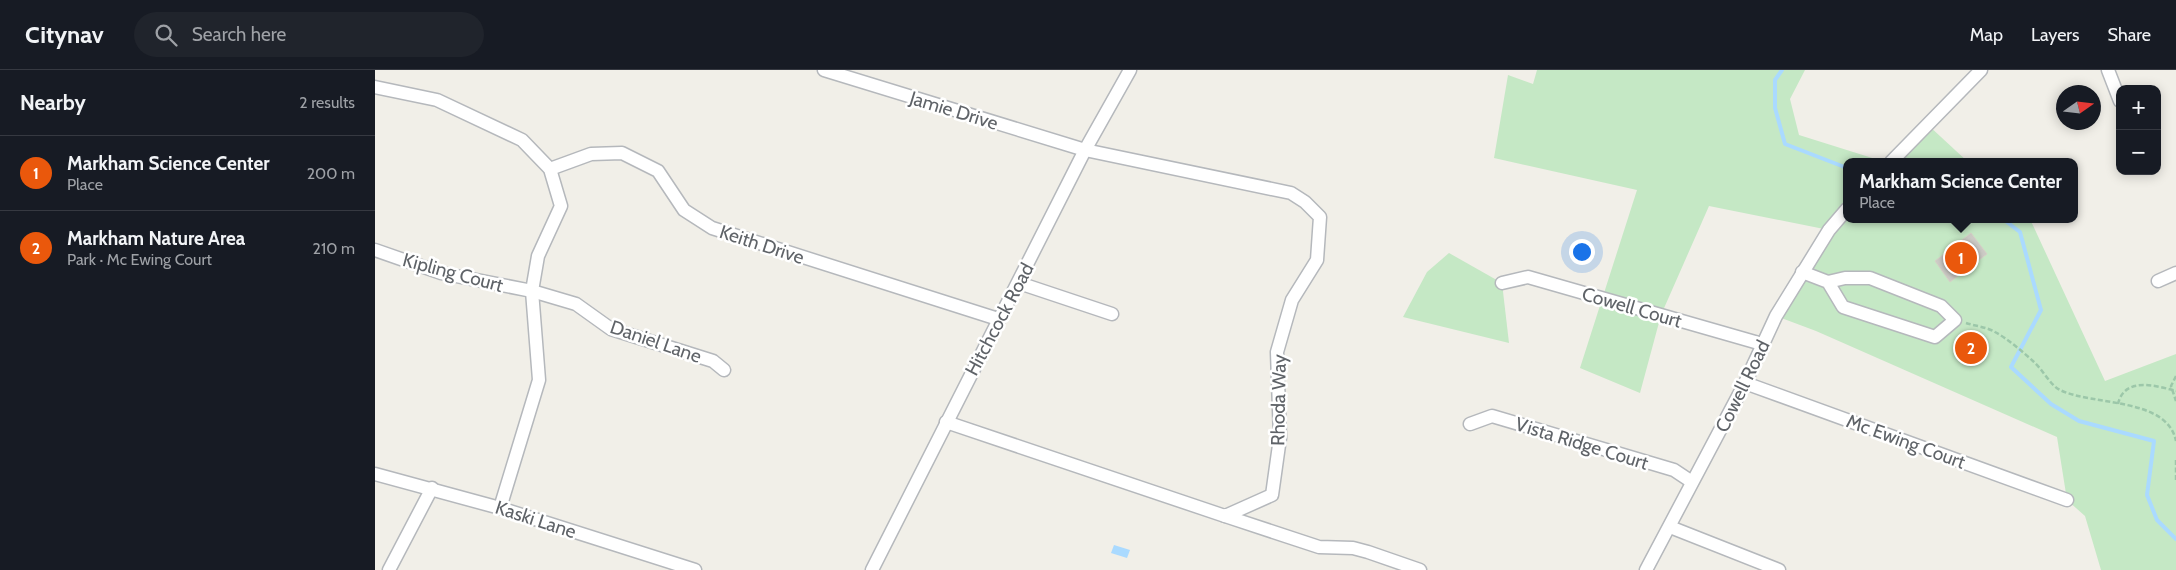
<!DOCTYPE html>
<meta charset="utf-8">
<style>
body{margin:0;font-family:Cabin,sans-serif;background:#20242c;color:#f1f3f6}
.controls{position:absolute;right:15px;top:15px;display:grid;overflow:hidden;border-radius:10px;box-shadow:0 2px 12px #0003}
.controls button{width:45px;height:45px;display:grid;place-items:center;padding:0;border:0;border-bottom:1px solid #363941;background:#171b24;color:#f1f3f6;font:25px sans-serif}
.compass{position:absolute;left:1681px;top:15px;width:45px;height:45px;border-radius:50%;background:#171b24;box-shadow:0 2px 12px #0003;rotate:76deg}
.you{position:absolute;left:1206px;top:181px;width:18px;height:18px;margin:-12px;border:4px solid #fff;border-radius:50%;background:#1a73e8;box-shadow:0 0 0 8px #1a73e833}
.badge{display:grid;place-items:center;width:32px;height:32px;border-radius:50%;background:#ea580c;color:#fff;font-size:16px;font-weight:700}
.pin{position:absolute;translate:-50% -50%;border:2px solid #fff;box-shadow:0 1px 5px #0006}
.popup{position:absolute;left:1468px;top:88px;width:235px;height:65px;box-sizing:border-box;display:grid;place-content:center;border-radius:10px;background:#171b24;filter:drop-shadow(0 1px 4px #0005);font-size:16px;white-space:nowrap;color:#9ea1a6}
.popup b{font-size:19px;color:#f1f3f6}
.popup::after{content:'';position:absolute;left:50%;top:100%;margin-left:-10px;border:10px solid transparent;border-top-color:#171b24}
.list{margin:0;padding:0;list-style:none}
h2{display:flex;justify-content:space-between;align-items:center;height:65px;margin:0;padding:0 20px;font-size:21px}
h2 small{font-size:16px;font-weight:400;color:#9ea1a6}
.list li{display:grid;grid-template-columns:32px 1fr auto;gap:15px;align-items:center;box-sizing:border-box;height:75px;padding:0 20px;border-top:1px solid #363941}
.list b{display:block;font-size:19px;white-space:nowrap}
.list p{margin:0;font-size:16px;white-space:nowrap;color:#9ea1a6}
.list em{font-size:16px;font-style:normal;color:#9ea1a6}
.icon{flex:none;width:28px;height:28px;fill:none;stroke:currentColor;stroke-width:2;stroke-linecap:round;stroke-linejoin:round}
.map{position:relative;flex:none;width:1801px;height:500px;overflow:hidden}
header{display:flex;align-items:center;gap:30px;box-sizing:border-box;height:70px;padding:0 25px;background:#171b24;border-bottom:1px solid #363941}
header strong{font-size:24px}
nav{display:flex;gap:28px;margin-inline-start:auto;font-size:18px}
.search{width:350px;height:45px;background:#20242c;display:flex;align-items:center;gap:12px;box-sizing:border-box;padding:0 18px;border-radius:28px;color:#9ea1a6;font-size:19px}
main{display:flex}
aside{flex:1;background:#171b24}
.map>svg:first-child{display:block}
.green{fill:#c5e8c5}
.water{fill:#aadaff}
.lines{fill:none;stroke-linecap:round;stroke-linejoin:round}
.stream{stroke:#aadaff;stroke-width:4}
.building{fill:#cccac5;stroke:#d6d1c6}
.minor-casing{stroke:#b5b8bc;stroke-width:15}
.path{stroke:#9cc7a9;stroke-width:2.5;stroke-dasharray:5 2.5;stroke-linecap:butt}
.minor{stroke:#fff;stroke-width:12}
.labels{text-anchor:middle;stroke-width:5;stroke-linejoin:round;paint-order:stroke}
.street-label{font-size:19px;fill:#5f6368;stroke:#fff}
</style>
<header>
<strong>Citynav</strong>
<div class="search"><svg class="icon" aria-label="search" viewBox="0 0 24 24"><circle cx="10" cy="10" r="6"/><path d="M15 15l6 6"/></svg>Search here</div>
<nav><a>Map</a><a>Layers</a><a>Share</a></nav>
</header>
<main>
<aside>
<h2>Nearby<small>2 results</small></h2>
<ul class="list">
<li><span class="badge">1</span><div><b>Markham Science Center</b><p>Place</p></div><em>200 m</em></li>
<li><span class="badge">2</span><div><b>Markham Nature Area</b><p>Park · Mc Ewing Court</p></div><em>210 m</em></li>
</ul>
</aside>
<div class="map">
<svg width="1801" height="500" viewBox="0 0 1801 500">
<rect width="100%" height="100%" fill="#f1efe8"/>
<!-- green -->
<g class="green">
<polygon points="1162,0 1430,0 1415,29 1424,65 1510,92 1472,92 1472,149 1655,149 1730,311 1801,284 1801,500 1726,500 1710,446 1692,430 1682,367 1441,261 1401,246 1454,160 1334,136 1286,245 1265,323 1205,298 1262,120 1119,88 1133,5 1158,14"/>
<polygon points="1553,55 1593,92 1516,92"/>
<polygon points="1074,183 1127,213 1134,273 1028,247 1052,202"/>
</g>
<!-- water -->
<polygon class="water" points="739,475 755,480 752,488 736,483"/>
<g class="lines">
<!-- stream -->
<g class="stream">
<polyline points="1407,0 1400,10 1400,38 1410,74 1472,98"/>
<polyline points="1628,149 1645,162 1666,240 1636,297 1676,334 1704,351 1779,371 1772,425 1782,450 1801,469"/>
</g>
</g>
<!-- building -->
<polygon class="building" points="1596,163 1612,184 1575,212 1560,191"/>
<g class="lines">
<defs>
<g id="minor">
<polyline points="449,0 710,80 916,123 930,132 945,147 942,190 917,230 902,282 905,368 897,425 850,446 571,352"/>
<polyline points="1733,0 1745,31"/>
<polyline points="0,17 62,30 147,70 175,99 186,136 163,186 157,221 164,310 125,438"/>
<polyline points="1516,92 1606,0"/>
<polyline points="175,99 216,84 247,83 283,101 309,140 337,158 623,249"/>
<polyline points="0,180 66,203 157,221 201,234 236,259 338,291 349,300"/>
<polyline points="1427,202 1453,212 1470,208 1495,208 1566,236 1580,250 1560,267 1468,237 1453,212"/>
<polyline points="1783,211 1801,203"/>
<polyline points="644,213 737,244"/>
<polyline points="1127,213 1153,207 1387,274"/>
<polyline points="1370,313 1692,430"/>
<polyline points="1095,354 1117,346 1299,400 1317,412"/>
<polyline points="0,404 125,438 320,500"/>
<polyline points="850,446 944,477 978,478 993,482 1045,500"/>
<polyline points="1295,457 1404,500"/>
<polyline points="14,500 57,418"/>
<polyline points="497,500 710,80 755,0"/>
<polyline points="1271,500 1370,313 1401,246 1454,160 1472,139"/>
</g>
</defs>
<!-- minor casing -->
<use href="#minor" class="minor-casing"/>
<!-- path -->
<g class="path">
<path d="M1591,253C1600,256 1612,257 1620,262C1633,269 1648,282 1659,292C1668,300 1675,315 1685,320C1718,336 1792,327 1801,371"/>
<polyline points="1801,306 1796,316 1801,331"/>
<path d="M1743,334C1749,307 1780,315 1801,321"/>
<polyline points="1801,390 1801,412"/>
</g>
<!-- minor -->
<use href="#minor" class="minor"/>
</g>
<g class="labels">
<!-- street labels -->
<g class="street-label">
<text transform="translate(579 40) rotate(17)" y="7">Jamie Drive</text>
<text transform="translate(387 174) rotate(18)" y="7">Keith Drive</text>
<text transform="translate(78 202) rotate(15)" y="7">Kipling Court</text>
<text transform="translate(1257 237) rotate(16)" y="7">Cowell Court</text>
<text transform="translate(624 249) rotate(-62)" y="7">Hitchcock Road</text>
<text transform="translate(281 271) rotate(19)" y="7">Daniel Lane</text>
<text transform="translate(1367 316) rotate(-64)" y="7">Cowell Road</text>
<text transform="translate(903 330) rotate(-89)" y="7">Rhoda Way</text>
<text transform="translate(1531 371) rotate(20)" y="7">Mc Ewing Court</text>
<text transform="translate(1207 373) rotate(17)" y="7">Vista Ridge Court</text>
<text transform="translate(161 449) rotate(18)" y="7">Kaski Lane</text>
</g>
</g>
</svg>
<div class="controls">
<button>+</button>
<button>−</button>
</div>
<svg class="compass" viewBox="-18 -18 36 36"><path d="M0-13l5 13h-10z" fill="#e53935"/><path d="M0 13l5-13h-10z" fill="#9ea1a6"/></svg>
<div class="you"></div>
<div class="pin badge" style="left:1586px;top:188px">1</div>
<div class="popup"><b>Markham Science Center</b>Place</div>
<div class="pin badge" style="left:1596px;top:278px">2</div>
</div>
</main>
